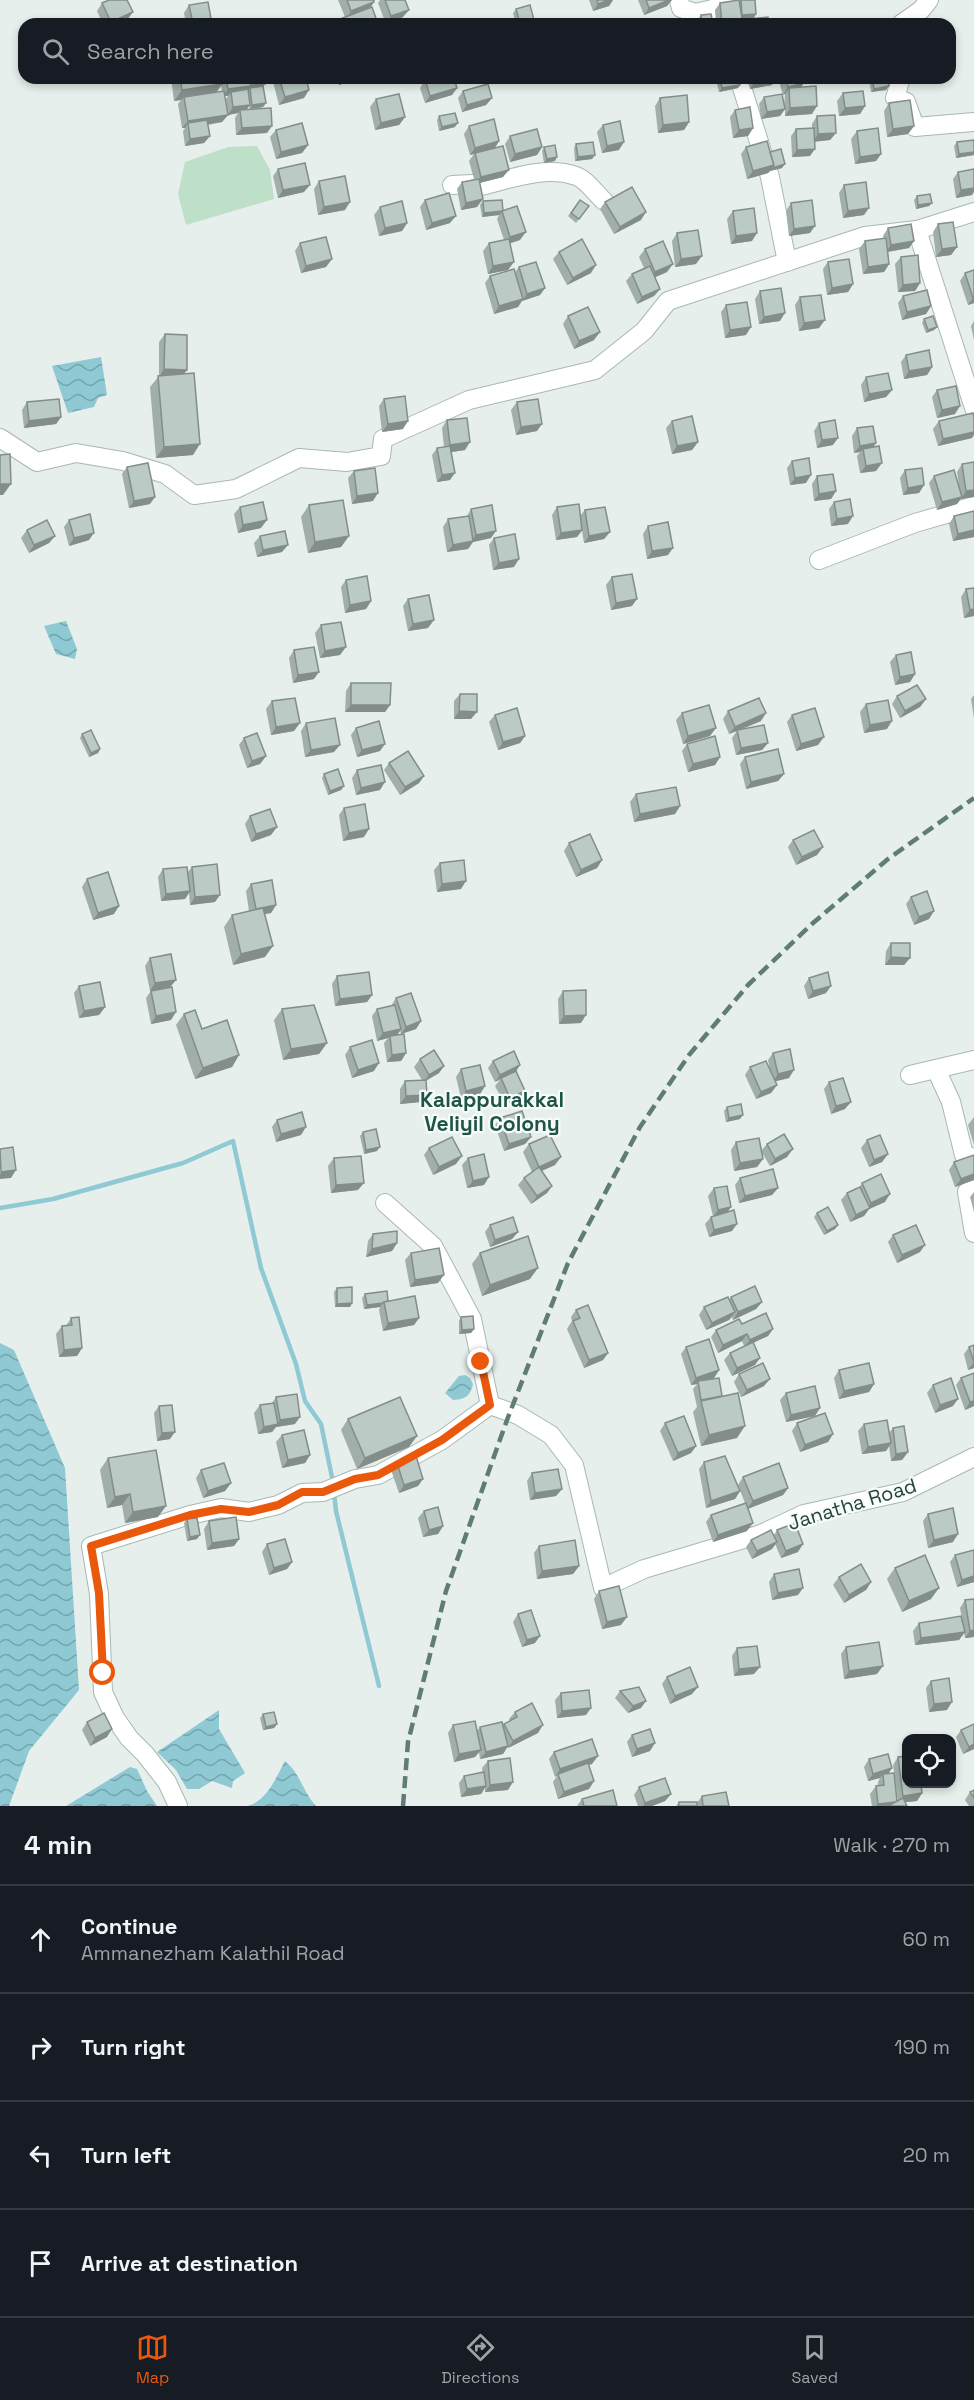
<!DOCTYPE html>
<meta charset="utf-8">
<style>
body{margin:0;font-family:"Space Grotesk",sans-serif;background:#20242c;color:#f1f3f6}
.controls{position:absolute;right:18px;bottom:18px;display:grid;overflow:hidden;border-radius:12px;box-shadow:0 3px 9px #0003}
.controls button{width:54px;height:54px;display:grid;place-items:center;padding:0;border:0;border-bottom:2px solid #363941;background:#171b24;color:#f1f3f6;font:30px sans-serif}
.stop{position:absolute;width:18px;height:18px;margin:-14px;border:4px solid #ea580c;border-radius:50%;background:#fff}
.stop.end{background:#ea580c;border-color:#fff;box-shadow:0 2px 6px #0008}
.list{margin:0;padding:0;list-style:none}
h2{display:flex;justify-content:space-between;align-items:center;height:78px;margin:0;padding:0 24px;font-size:26px}
h2 small{font-size:20px;font-weight:400;color:#9ea1a6}
.list li{display:grid;grid-template-columns:39px 1fr auto;gap:18px;align-items:center;box-sizing:border-box;height:108px;padding:0 24px;border-top:2px solid #363941}
.list b{display:block;font-size:22px;white-space:nowrap}
.list p{margin:0;font-size:20px;white-space:nowrap;color:#9ea1a6}
.list em{font-size:20px;font-style:normal;color:#9ea1a6}
.icon{flex:none;width:33px;height:33px;fill:none;stroke:currentColor;stroke-width:2;stroke-linecap:round;stroke-linejoin:round}
.map{position:relative;flex:none;width:974px;height:1806px;overflow:hidden}
.search{position:absolute;background:#171b24;box-shadow:0 3px 9px #0003;left:18px;right:18px;top:18px;height:66px;display:flex;align-items:center;gap:15px;box-sizing:border-box;padding:0 21px;border-radius:18px;color:#9ea1a6;font-size:22px}
.sheet{height:510px;background:#171b24}
nav{display:flex;justify-content:space-around;align-items:center;box-sizing:border-box;height:84px;border-top:2px solid #363941;background:#171b24;font-size:16px;color:#9ea1a6}
nav a{display:grid;justify-items:center;gap:3px}
nav .on{color:#ea580c}
.map>svg:first-child{display:block}
.green{fill:#bfe0c8}
.water{fill:url(#water-waves)}
.lines{fill:none;stroke-linecap:round;stroke-linejoin:round}
.stream{stroke:#8ec9d4;stroke-width:4.5}
.street-casing{stroke:#a8b8b2;stroke-width:20}
.street{stroke:#fff;stroke-width:18}
.rail{stroke:#5f7d75;stroke-width:4.5;stroke-dasharray:12 6;stroke-linecap:butt}
.wall{fill:#a1aea9;fill-rule:evenodd}
.shaded-wall{fill:#838d89}
.building{fill:#bbcac4;stroke:#838d89;stroke-width:1.5}
.route{stroke:#ea580c;stroke-width:8}
.labels{text-anchor:middle;stroke-width:4.5;stroke-linejoin:round;paint-order:stroke}
.street-label{font-size:20px;fill:#24423a;stroke:#f7fbf9}
.neighbourhood-label{font-size:21px;font-weight:bold;fill:#1f5548;stroke:#f7fbf9}
</style>
<div class="map">
<svg width="974" height="1806" viewBox="0 0 974 1806">
<defs>
<pattern id="water-waves" width="16" height="10" patternUnits="userSpaceOnUse" patternTransform="scale(1.5)"><rect width="16" height="10" fill="#8ec9d4"/><path d="M0 5q4-4 8 0t8 0" fill="none" stroke="#74a5ad"/></pattern>
</defs>
<rect width="100%" height="100%" fill="#e6efeb"/>
<!-- green -->
<polygon class="green" points="257,146 270,170 274,199 186,225 178,194 185,162 228,147"/>
<!-- water -->
<g class="water">
<polygon points="101,357 107,395 98,398 94,407 68,413 52,366"/>
<polygon points="66,621 77,649 75,659 56,654 44,626"/>
<polygon points="0,1343 14,1350 65,1468 79,1690 29,1751 9,1806 0,1806"/>
<path d="M465,1375L470,1378L473,1384C470,1396 466,1399 453,1400L445,1393L459,1376Z"/>
<polygon points="219,1710 219,1729 245,1773 233,1781 232,1788 212,1781 199,1789 187,1789 176,1770 157,1752"/>
<path d="M285,1761C300,1773 303,1792 316,1806H248C268,1800 276,1777 285,1761Z"/>
<polygon points="130,1767 137,1769 147,1791 157,1806 66,1806"/>
</g>
<g class="lines">
<!-- stream -->
<g class="stream">
<polyline points="0,1208 53,1199 183,1163 233,1141 261,1268 296,1364 305,1401 321,1424 333,1482"/>
<polyline points="334,1493 336,1511 379,1686"/>
</g>
<defs>
<g id="street">
<polyline points="679,0 681,8 695,13 713,9"/>
<polyline points="715,24 713,9 732,0"/>
<polyline points="901,24 921,10 929,0"/>
<polyline points="739,78 770,177 787,262"/>
<polyline points="901,78 895,98 906,102 915,127 974,122"/>
<path d="M452,185L473,184L477,187C508,180 544,165 576,176C586,179 596,194 604,201"/>
<polyline points="917,230 974,408"/>
<polyline points="0,438 37,462 76,453 123,461 165,474 194,495 236,489 299,458 347,462 381,456 383,439 469,400 595,370 644,331 668,301 865,236 917,230 974,212"/>
<polyline points="819,560 915,523 974,506"/>
<polyline points="936,1069 951,1102 964,1155 974,1158"/>
<polyline points="910,1075 974,1060"/>
<polyline points="974,1188 967,1192 974,1233"/>
<polyline points="385,1203 433,1246 472,1319 490,1405 518,1415 551,1435 574,1465 603,1588 644,1569 761,1534 804,1514 903,1492 974,1457"/>
<polyline points="178,1806 167,1782 145,1754 129,1738 115,1718 103,1692 99,1594 91,1546 190,1515 221,1508 249,1512 278,1505 302,1493 323,1492 355,1479 378,1475 442,1440 490,1405"/>
</g>
</defs>
<!-- street casing -->
<use href="#street" class="street-casing"/>
<!-- street -->
<use href="#street" class="street"/>
<!-- rail -->
<polyline class="rail" points="403,1806 408,1742 446,1591 507,1420 568,1263 640,1127 689,1055 748,985 813,923 888,859 974,798"/>
</g>
<!-- wall -->
<g class="wall">
<polygon points="338,0 374,0 374,2 370,8 378,24 336,24 340,19 345,17"/>
<polygon points="380,0 405,0 403,17 386,24 378,3"/>
<polygon points="589,0 613,0 609,6 593,11"/>
<polygon points="638,0 672,0 667,6 644,15"/>
<polygon points="741,0 754,18 742,19 743,24 716,24 715,10 720,3"/>
<polygon points="102,3 127,20 118,24 103,24 97,11"/>
<polygon points="189,5 212,24 186,24 184,13"/>
<polygon points="516,9 532,24 516,24 513,13"/>
<polygon points="701,15 713,24 699,24 698,19"/>
<path d="M171,78H264L265,84L263,86L266,103L263,107L250,109L249,106L246,110L267,133L236,135L235,118L238,113L228,115L226,99L228,96H225L228,115L222,122L208,125L210,136L204,143L185,146L183,131L185,128H182L178,104L181,100L174,101ZM221,86L222,91L217,92Z"/>
<polygon points="272,78 306,78 304,98 279,105"/>
<polygon points="337,78 355,78 353,81 339,85"/>
<polygon points="605,78 614,78 611,82"/>
<polygon points="718,78 739,78 738,88 719,92 716,80"/>
<polygon points="747,78 776,78 772,85 750,89"/>
<polygon points="778,78 803,78 801,87 812,114 785,116 785,109 780,116 761,119 759,104 764,97 784,107 785,94 783,95"/>
<polygon points="869,78 887,78 886,90 871,92"/>
<polygon points="425,80 457,88 452,95 425,103 420,88"/>
<polygon points="463,91 492,98 486,105 462,112 458,98"/>
<polygon points="843,93 865,106 860,114 839,116 837,101"/>
<polygon points="660,98 689,122 684,130 658,133 655,106"/>
<polygon points="376,99 405,117 399,125 375,130 370,107"/>
<polygon points="889,103 914,126 908,134 887,137 884,111"/>
<polygon points="735,110 753,128 748,136 733,138 730,117"/>
<polygon points="439,116 455,127 439,131 437,120"/>
<polygon points="817,116 836,133 830,140 815,141 810,156 792,157 791,136 796,129 812,128 812,124"/>
<polygon points="603,125 619,150 602,153 597,132"/>
<polygon points="469,126 499,141 495,148 503,177 480,183 477,207 461,210 457,189 462,182 474,179 469,161 474,154 470,155 464,134"/>
<polygon points="276,130 308,145 302,153 276,159 270,137"/>
<polygon points="857,131 881,154 876,161 855,164 851,139"/>
<polygon points="510,136 542,147 537,155 510,162 505,144"/>
<polygon points="974,140 974,155 956,158 954,146 957,142"/>
<polygon points="576,144 595,155 592,159 575,161 574,148"/>
<polygon points="544,147 555,161 544,163 542,151"/>
<polygon points="746,147 770,152 782,168 770,171 768,173 747,179 741,154"/>
<polygon points="278,169 304,192 278,198 273,176"/>
<polygon points="958,172 972,195 956,198 953,179"/>
<polygon points="319,181 345,210 318,215 314,189"/>
<polygon points="844,185 864,215 843,218 839,193"/>
<polygon points="917,196 932,203 929,206 916,209 914,200"/>
<polygon points="425,200 450,223 426,230 420,207"/>
<polygon points="580,200 589,206 576,223 568,216"/>
<polygon points="483,201 503,211 520,240 510,243 508,270 488,274 483,251 489,243 504,240 497,219 499,215 482,217 480,205"/>
<polygon points="605,202 641,220 614,234 600,209"/>
<polygon points="791,203 810,233 789,236 786,211"/>
<polygon points="380,207 407,223 402,231 379,236 374,215"/>
<polygon points="733,211 752,241 731,244 727,219"/>
<polygon points="938,224 957,247 951,255 936,257 933,232"/>
<polygon points="888,228 914,241 909,248 888,252 889,264 884,272 863,274 859,249 865,241 884,239 883,236"/>
<polygon points="677,233 696,264 675,267 672,241"/>
<polygon points="300,243 326,267 301,273 295,251"/>
<polygon points="645,249 667,272 655,277 660,289 654,296 637,304 626,281 632,274 644,268 639,257"/>
<polygon points="559,252 591,273 567,285 553,259"/>
<polygon points="901,257 920,283 915,291 898,292 895,264"/>
<polygon points="828,262 853,284 848,292 827,295 823,269"/>
<polygon points="519,267 545,288 540,295 522,301 518,307 494,314 485,283 490,276 515,272"/>
<polygon points="974,270 974,303 968,305 960,281 965,273"/>
<polygon points="760,291 780,321 759,324 755,299"/>
<polygon points="903,296 931,306 926,314 902,320 898,303"/>
<polygon points="800,297 819,328 799,331 795,305"/>
<polygon points="726,305 746,335 725,338 721,312"/>
<polygon points="568,316 594,340 574,349 563,324"/>
<polygon points="924,319 937,327 934,330 926,333 922,323"/>
<polygon points="974,321 974,340 971,326"/>
<polygon points="165,334 184,373 193,455 156,458 150,387 159,376 159,342"/>
<polygon points="906,355 932,367 927,375 904,379 901,362"/>
<polygon points="866,377 892,390 886,397 864,402 861,385"/>
<polygon points="937,390 955,414 937,418 932,397"/>
<polygon points="384,399 403,429 382,432 379,406"/>
<polygon points="27,402 61,417 56,424 24,428 22,410"/>
<polygon points="517,402 537,431 516,435 511,410"/>
<polygon points="447,420 465,450 452,452 450,480 437,482 432,455 437,448 444,447 442,428"/>
<polygon points="672,421 698,442 692,450 672,454 666,428"/>
<polygon points="939,421 972,438 938,446 933,429"/>
<polygon points="819,423 833,445 817,448 814,431"/>
<polygon points="857,428 873,447 876,471 860,473 857,456 860,452 854,453 852,436"/>
<polygon points="792,461 806,483 790,485 787,468"/>
<polygon points="962,464 974,497 961,499 957,504 937,510 929,483 934,476 959,486 957,472"/>
<polygon points="127,467 150,504 129,508 122,474"/>
<polygon points="905,470 924,485 919,493 903,495 900,478"/>
<polygon points="354,471 373,501 352,504 348,478"/>
<polygon points="817,476 836,491 831,499 814,501 812,484"/>
<polygon points="834,502 848,524 831,526 829,509"/>
<polygon points="309,505 349,536 341,547 308,553 301,517"/>
<polygon points="240,507 261,528 238,533 234,514"/>
<polygon points="557,507 580,516 585,510 610,532 604,539 584,543 582,531 577,537 556,540 552,515"/>
<polygon points="471,509 491,538 473,542 468,549 447,552 443,527 448,519 467,516"/>
<polygon points="954,516 974,537 953,541 949,524"/>
<polygon points="69,520 89,540 69,546 64,527"/>
<polygon points="648,526 668,555 647,559 643,534"/>
<polygon points="27,530 55,536 49,543 29,553 21,538"/>
<polygon points="260,536 282,552 257,557 254,543"/>
<polygon points="494,538 514,567 493,570 489,545"/>
<polygon points="612,577 632,606 611,610 606,585"/>
<polygon points="346,580 371,601 366,609 345,613 341,587"/>
<polygon points="974,588 974,616 964,618 961,597 966,589"/>
<polygon points="408,599 428,628 408,631 403,606"/>
<polygon points="321,625 340,655 320,658 315,633"/>
<polygon points="294,650 314,679 293,683 289,658"/>
<polygon points="896,655 915,674 910,682 895,685 890,662"/>
<polygon points="351,683 390,705 385,712 345,712 346,691"/>
<polygon points="460,694 471,719 454,719 454,701"/>
<polygon points="974,695 974,718 971,699"/>
<polygon points="897,696 926,699 920,707 900,718 892,704"/>
<polygon points="272,701 294,731 271,735 266,709"/>
<polygon points="866,704 887,729 864,733 860,712"/>
<polygon points="728,711 761,721 740,730 768,743 762,750 736,755 732,738 737,731 729,734 723,719"/>
<polygon points="682,713 710,736 683,744 676,720"/>
<polygon points="495,715 525,736 520,743 498,750 489,722"/>
<polygon points="792,715 818,745 796,751 787,722"/>
<polygon points="306,723 334,752 305,757 301,731"/>
<polygon points="356,728 380,751 357,757 351,735"/>
<polygon points="82,734 100,749 98,753 89,757 80,738"/>
<polygon points="244,738 266,756 260,764 247,768 239,745"/>
<polygon points="687,744 720,757 715,765 688,772 682,751"/>
<polygon points="745,757 784,774 778,781 746,789 740,764"/>
<polygon points="389,763 424,776 419,783 400,795 384,770"/>
<polygon points="357,770 380,790 356,795 352,778"/>
<polygon points="324,774 344,786 341,790 328,795 322,778"/>
<polygon points="636,794 680,806 675,814 634,822 630,802"/>
<polygon points="344,808 364,837 343,841 339,815"/>
<polygon points="250,816 271,835 251,842 245,824"/>
<polygon points="793,840 823,847 817,855 796,865 788,847"/>
<polygon points="569,843 602,860 597,868 576,877 564,851"/>
<polygon points="440,863 461,889 437,892 434,870"/>
<polygon points="192,867 215,902 190,905 189,893 185,899 161,901 158,877 163,869 188,872"/>
<polygon points="87,879 114,914 93,920 82,887"/>
<polygon points="251,884 276,905 271,913 265,914 265,957 233,965 224,927 232,915 249,911 246,891"/>
<polygon points="911,897 929,919 914,925 906,904"/>
<polygon points="891,943 910,958 904,965 885,965 886,951"/>
<polygon points="150,958 176,980 170,987 150,991 145,966"/>
<polygon points="337,976 372,995 367,1002 335,1006 332,984"/>
<polygon points="809,978 826,993 808,999 804,986"/>
<polygon points="79,986 105,1007 99,1015 79,1018 74,993"/>
<polygon points="151,991 171,1020 151,1024 146,998"/>
<polygon points="563,991 581,1023 559,1024 558,999"/>
<polygon points="396,998 421,1021 416,1029 401,1034 400,1031 397,1035 406,1053 401,1061 387,1062 384,1043 388,1038 377,1041 372,1016 377,1009 391,1006"/>
<polygon points="282,1009 327,1043 319,1054 283,1060 274,1020"/>
<polygon points="184,1014 202,1029 239,1055 232,1067 195,1079 176,1025"/>
<polygon points="350,1047 374,1071 352,1078 345,1055"/>
<polygon points="773,1053 789,1078 775,1081 777,1085 771,1093 756,1099 745,1075 750,1067 770,1070 768,1060"/>
<polygon points="420,1059 444,1066 439,1073 426,1081 427,1095 421,1102 400,1104 400,1089 405,1081 422,1080 414,1067"/>
<polygon points="493,1061 516,1071 525,1091 520,1098 505,1105 495,1086 500,1080 495,1082 488,1068"/>
<polygon points="461,1069 485,1086 480,1094 461,1098 456,1077"/>
<polygon points="829,1082 845,1109 831,1114 824,1089"/>
<polygon points="727,1107 740,1119 726,1122 724,1111"/>
<polygon points="974,1117 974,1145 968,1125"/>
<polygon points="500,1118 531,1137 525,1144 504,1151 495,1125"/>
<polygon points="277,1120 301,1135 276,1142 272,1127"/>
<polygon points="363,1132 377,1151 364,1154 360,1136"/>
<polygon points="867,1140 888,1154 882,1162 869,1167 861,1148"/>
<polygon points="736,1142 763,1159 757,1167 734,1171 731,1150"/>
<polygon points="529,1144 555,1165 542,1171 552,1186 547,1193 531,1204 518,1185 524,1178 532,1172 523,1152"/>
<polygon points="767,1144 787,1157 770,1166 761,1151"/>
<polygon points="429,1148 456,1164 433,1175 424,1155"/>
<polygon points="974,1155 974,1180 955,1187 949,1170 954,1162"/>
<polygon points="334,1158 358,1190 331,1193 328,1166"/>
<polygon points="468,1158 484,1185 467,1188 462,1165"/>
<polygon points="740,1178 778,1188 772,1195 739,1203 735,1185"/>
<polygon points="862,1183 885,1202 869,1209 864,1216 850,1222 841,1200 847,1193 859,1188"/>
<polygon points="714,1188 731,1207 727,1212 732,1231 709,1237 705,1224 711,1217 713,1216 708,1196"/>
<polygon points="974,1192 974,1212 970,1197"/>
<polygon points="817,1213 838,1225 835,1229 824,1235 814,1217"/>
<polygon points="490,1225 518,1232 512,1239 490,1247 485,1232"/>
<polygon points="373,1234 397,1243 392,1251 366,1257 368,1241"/>
<polygon points="893,1235 920,1252 897,1263 888,1242"/>
<polygon points="411,1253 438,1283 410,1287 405,1260"/>
<polygon points="480,1253 530,1279 482,1296 472,1264"/>
<polygon points="337,1288 352,1303 350,1307 335,1307 334,1292"/>
<polygon points="365,1294 388,1301 419,1318 414,1325 383,1331 379,1310 380,1307 364,1309 362,1298"/>
<polygon points="731,1297 762,1302 756,1309 733,1320 732,1317 729,1320 706,1330 699,1315 704,1307 729,1300"/>
<polygon points="576,1310 608,1353 603,1360 584,1368 567,1329 572,1321 571,1317"/>
<polygon points="461,1317 474,1329 471,1333 459,1334 459,1321"/>
<polygon points="71,1318 82,1348 77,1356 59,1357 56,1334 62,1326 66,1326"/>
<polygon points="742,1324 773,1329 768,1336 753,1343 755,1365 732,1376 724,1360 730,1353 744,1346 742,1341 718,1353 711,1337 716,1330"/>
<polygon points="974,1345 974,1368 968,1370 964,1354 969,1347"/>
<polygon points="686,1347 719,1370 714,1378 710,1379 722,1396 737,1438 701,1446 693,1412 697,1407 693,1389 697,1384 691,1385 681,1354"/>
<polygon points="839,1370 874,1384 869,1392 839,1399 834,1378"/>
<polygon points="739,1374 764,1386 741,1397 734,1382"/>
<polygon points="961,1378 974,1406 965,1410 956,1385"/>
<polygon points="933,1385 953,1406 935,1413 927,1393"/>
<polygon points="786,1393 815,1416 786,1422 780,1400"/>
<polygon points="276,1397 295,1424 276,1427 272,1432 258,1434 254,1413 260,1405 272,1403"/>
<polygon points="159,1406 170,1439 157,1441 154,1413"/>
<polygon points="348,1419 409,1447 357,1469 341,1430"/>
<polygon points="665,1423 696,1446 691,1453 673,1461 660,1431"/>
<polygon points="797,1423 833,1434 828,1442 800,1452 792,1431"/>
<polygon points="864,1424 889,1433 893,1428 908,1452 902,1460 891,1461 889,1446 886,1451 862,1454 858,1431"/>
<polygon points="282,1435 310,1455 305,1463 282,1468 276,1442"/>
<polygon points="108,1458 158,1517 125,1523 122,1505 107,1508 100,1470"/>
<polygon points="704,1462 740,1491 735,1499 706,1508 699,1469"/>
<polygon points="397,1463 423,1479 418,1486 399,1493 391,1470"/>
<polygon points="201,1470 231,1483 225,1491 203,1498 196,1478"/>
<polygon points="532,1473 562,1489 556,1496 530,1500 527,1481"/>
<polygon points="743,1477 788,1488 783,1495 748,1509 747,1531 713,1542 706,1522 711,1515 745,1503 738,1485"/>
<polygon points="424,1511 443,1526 438,1534 423,1537 418,1518"/>
<polygon points="928,1514 953,1542 928,1548 923,1521"/>
<polygon points="187,1519 197,1539 187,1541 184,1523"/>
<polygon points="209,1521 239,1539 234,1546 207,1550 204,1529"/>
<polygon points="777,1530 798,1552 781,1558 775,1544 772,1549 752,1559 746,1547 751,1540 774,1535"/>
<polygon points="267,1544 292,1562 287,1569 269,1575 262,1552"/>
<polygon points="539,1546 579,1566 573,1574 537,1579 534,1553"/>
<polygon points="974,1550 974,1582 957,1587 950,1562 955,1555"/>
<polygon points="895,1568 931,1599 902,1612 887,1579"/>
<polygon points="774,1574 798,1595 772,1600 769,1582"/>
<polygon points="839,1577 871,1582 866,1590 844,1603 833,1585"/>
<polygon points="599,1591 621,1625 602,1629 594,1599"/>
<polygon points="974,1599 974,1637 965,1638 964,1633 959,1640 915,1645 913,1631 919,1623 963,1624 960,1608 965,1600"/>
<polygon points="518,1614 535,1643 522,1647 513,1622"/>
<polygon points="846,1647 877,1674 844,1679 841,1654"/>
<polygon points="737,1648 754,1674 734,1676 732,1656"/>
<polygon points="667,1677 692,1694 670,1704 662,1684"/>
<polygon points="931,1681 947,1710 929,1712 926,1688"/>
<polygon points="620,1691 641,1708 628,1713 615,1698"/>
<polygon points="561,1693 586,1715 557,1718 555,1700"/>
<polygon points="515,1712 538,1733 508,1748 507,1747 503,1754 480,1759 479,1752 475,1757 454,1762 448,1733 453,1725 477,1731 480,1727 503,1725 510,1721 509,1719"/>
<polygon points="263,1714 277,1724 274,1728 263,1730 260,1718"/>
<polygon points="87,1722 107,1737 90,1746 82,1730"/>
<polygon points="961,1730 974,1749 963,1754 956,1737"/>
<polygon points="632,1735 650,1751 632,1757 627,1742"/>
<polygon points="554,1752 592,1764 588,1765 594,1781 589,1789 558,1799 553,1782 557,1776 555,1777 549,1759"/>
<polygon points="898,1757 922,1793 917,1801 905,1802 907,1806 872,1806 870,1794 876,1786 878,1786 878,1782 880,1778 868,1781 864,1767 869,1759 892,1768 888,1773 898,1801 893,1765"/>
<polygon points="488,1761 508,1790 485,1792 485,1788 481,1794 461,1797 459,1783 464,1776 483,1773 482,1768"/>
<polygon points="639,1787 671,1794 665,1801 652,1806 638,1806 634,1795"/>
<polygon points="974,1790 974,1806 969,1806 965,1800 970,1792"/>
<polygon points="702,1796 729,1806 676,1806 679,1802 697,1803"/>
<polygon points="582,1799 617,1806 577,1806"/>
</g>
<!-- shaded-wall -->
<g class="shaded-wall">
<polygon points="609,0 613,0 609,6 593,11 598,4"/>
<polygon points="669,0 672,0 667,6 644,15 649,8"/>
<polygon points="374,2 369,9 346,19 351,11"/>
<polygon points="409,10 403,17 386,24 391,16"/>
<polygon points="133,12 127,20 118,24 110,24 111,22"/>
<polygon points="756,14 754,18 740,19 742,15"/>
<polygon points="534,20 532,24 522,24"/>
<polygon points="355,78 353,81 339,85 341,81"/>
<polygon points="772,78 776,78 772,85 750,89 755,81"/>
<polygon points="804,83 799,90 789,88 785,94 783,95 788,87"/>
<polygon points="222,84 214,95 184,97 181,100 174,101 182,90"/>
<polygon points="265,84 262,88 249,89 246,93 231,92 228,96 223,96 228,89 250,85"/>
<polygon points="740,85 738,88 719,92 722,88"/>
<polygon points="889,86 886,90 871,92 874,89"/>
<polygon points="457,88 452,95 425,103 430,96"/>
<polygon points="309,90 304,98 279,105 285,97"/>
<polygon points="492,98 486,105 462,112 467,105"/>
<polygon points="266,103 263,107 250,109 252,105"/>
<polygon points="250,105 245,112 240,110 238,113 228,115 233,107"/>
<polygon points="817,106 812,114 785,116 790,108"/>
<polygon points="865,106 860,114 839,116 845,108"/>
<polygon points="785,109 780,116 761,119 767,112"/>
<polygon points="228,115 222,122 189,127 188,123 185,128 182,128 188,121"/>
<polygon points="405,117 399,125 375,130 381,123"/>
<polygon points="689,122 684,130 658,133 663,125"/>
<polygon points="458,123 455,127 439,131 442,127"/>
<polygon points="272,126 267,133 236,135 242,128"/>
<polygon points="914,126 908,134 887,137 893,129"/>
<polygon points="753,128 748,136 733,138 739,130"/>
<polygon points="836,133 830,140 813,142 818,134"/>
<polygon points="210,136 204,143 185,146 190,139"/>
<polygon points="499,141 494,149 470,155 475,148"/>
<polygon points="624,142 619,150 602,153 607,146"/>
<polygon points="308,145 302,153 276,159 281,152"/>
<polygon points="542,147 537,155 510,162 515,154"/>
<polygon points="815,149 810,156 792,157 797,150"/>
<polygon points="974,152 974,155 956,158 959,154"/>
<polygon points="881,154 876,161 855,164 860,157"/>
<polygon points="595,155 592,159 575,161 578,157"/>
<polygon points="557,157 555,161 544,163 547,159"/>
<polygon points="785,164 782,168 770,171 768,173 747,179 753,171 774,165"/>
<polygon points="509,170 503,177 475,184 481,177"/>
<polygon points="310,185 304,192 278,198 283,190"/>
<polygon points="974,188 974,192 972,195 956,198 961,190"/>
<polygon points="483,199 477,207 461,210 466,203"/>
<polygon points="350,202 345,210 318,215 324,207"/>
<polygon points="932,203 929,206 916,209 918,205"/>
<polygon points="869,208 864,215 843,218 848,211"/>
<polygon points="502,212 499,215 482,217 484,213"/>
<polygon points="646,212 641,220 614,234 620,227"/>
<polygon points="456,216 450,223 426,230 432,223"/>
<polygon points="407,223 402,231 379,236 385,228"/>
<polygon points="815,226 810,233 789,236 794,229"/>
<polygon points="526,232 520,240 505,245 510,237"/>
<polygon points="757,233 752,241 731,244 736,236"/>
<polygon points="914,241 909,248 886,252 891,245"/>
<polygon points="957,247 951,255 936,257 942,249"/>
<polygon points="702,256 696,264 675,267 681,259"/>
<polygon points="332,259 326,267 301,273 306,266"/>
<polygon points="514,262 508,270 488,274 493,266"/>
<polygon points="673,264 667,272 649,280 655,272"/>
<polygon points="889,264 884,272 863,274 868,267"/>
<polygon points="596,265 591,273 567,285 573,278"/>
<polygon points="920,283 915,291 898,292 903,285"/>
<polygon points="853,284 848,292 827,295 832,288"/>
<polygon points="545,288 540,295 522,301 527,294"/>
<polygon points="660,289 654,296 637,304 642,297"/>
<polygon points="974,297 974,303 968,305 973,298"/>
<polygon points="523,299 518,307 494,314 499,306"/>
<polygon points="931,306 926,314 902,320 907,312"/>
<polygon points="785,313 780,321 759,324 764,317"/>
<polygon points="825,320 819,328 799,331 804,323"/>
<polygon points="751,327 746,335 725,338 730,330"/>
<polygon points="937,327 934,330 926,333 928,330"/>
<polygon points="600,332 594,340 574,349 579,341"/>
<polygon points="932,367 927,375 904,379 909,371"/>
<polygon points="164,369 187,370 182,377 159,377"/>
<polygon points="892,390 886,397 864,402 869,394"/>
<polygon points="960,406 955,414 937,418 942,410"/>
<polygon points="61,417 56,424 24,428 29,421"/>
<polygon points="408,421 403,429 382,432 388,424"/>
<polygon points="542,424 537,431 516,435 521,427"/>
<polygon points="974,432 974,435 972,438 938,446 943,439"/>
<polygon points="838,438 833,445 817,448 822,440"/>
<polygon points="470,442 465,450 445,453 450,445"/>
<polygon points="698,442 692,450 672,454 677,446"/>
<polygon points="876,443 871,451 863,449 860,452 854,453 860,446"/>
<polygon points="200,444 193,455 156,458 164,447"/>
<polygon points="882,463 876,471 860,473 866,466"/>
<polygon points="455,473 450,480 437,482 442,475"/>
<polygon points="811,475 806,483 790,485 795,478"/>
<polygon points="0,484 11,484 3,495 0,495"/>
<polygon points="924,485 919,493 903,495 908,488"/>
<polygon points="974,490 974,497 961,499 966,491"/>
<polygon points="836,491 831,499 814,501 819,494"/>
<polygon points="378,493 373,501 352,504 357,496"/>
<polygon points="155,497 150,504 129,508 134,501"/>
<polygon points="962,497 957,504 937,510 942,502"/>
<polygon points="853,516 848,524 831,526 837,519"/>
<polygon points="267,520 261,528 238,533 243,525"/>
<polygon points="582,530 577,537 556,540 561,533"/>
<polygon points="974,530 974,537 953,541 958,534"/>
<polygon points="496,531 491,538 473,542 468,549 447,552 453,545 471,541 476,535"/>
<polygon points="610,532 604,539 584,543 589,536"/>
<polygon points="94,533 89,540 69,546 74,538"/>
<polygon points="55,536 49,543 29,553 34,545"/>
<polygon points="349,536 341,547 308,553 315,542"/>
<polygon points="288,545 282,552 257,557 263,550"/>
<polygon points="673,548 668,555 647,559 652,551"/>
<polygon points="519,559 514,567 493,570 499,563"/>
<polygon points="637,599 632,606 611,610 616,603"/>
<polygon points="371,601 366,609 345,613 350,605"/>
<polygon points="974,609 974,616 964,618 970,610"/>
<polygon points="434,620 428,628 408,631 413,624"/>
<polygon points="346,647 340,655 320,658 325,651"/>
<polygon points="319,672 314,679 293,683 298,675"/>
<polygon points="915,674 910,682 895,685 900,677"/>
<polygon points="926,699 920,707 900,718 905,711"/>
<polygon points="351,705 390,705 385,712 345,712"/>
<polygon points="459,711 477,712 471,719 454,719"/>
<polygon points="766,713 761,721 729,734 735,727"/>
<polygon points="892,721 887,729 864,733 870,725"/>
<polygon points="300,723 294,731 271,735 276,727"/>
<polygon points="716,728 710,736 683,744 688,736"/>
<polygon points="525,736 520,743 498,750 503,742"/>
<polygon points="824,737 818,745 796,751 801,744"/>
<polygon points="768,743 762,750 736,755 741,748"/>
<polygon points="385,744 380,751 357,757 362,750"/>
<polygon points="340,745 334,752 305,757 311,750"/>
<polygon points="100,749 98,753 89,757 91,753"/>
<polygon points="266,756 260,764 247,768 252,761"/>
<polygon points="720,757 715,765 688,772 693,764"/>
<polygon points="784,774 778,781 746,789 751,782"/>
<polygon points="424,776 419,783 400,795 405,787"/>
<polygon points="385,782 380,790 356,795 361,788"/>
<polygon points="344,786 341,790 328,795 330,791"/>
<polygon points="680,806 675,814 634,822 640,814"/>
<polygon points="277,827 271,835 251,842 256,834"/>
<polygon points="369,829 364,837 343,841 349,833"/>
<polygon points="823,847 817,855 796,865 802,857"/>
<polygon points="602,860 597,868 576,877 581,870"/>
<polygon points="466,881 461,889 437,892 442,884"/>
<polygon points="190,891 185,899 161,901 166,894"/>
<polygon points="220,895 215,902 190,905 195,897"/>
<polygon points="276,905 271,913 250,916 256,909"/>
<polygon points="119,906 114,914 93,920 98,913"/>
<polygon points="934,911 929,919 914,925 919,917"/>
<polygon points="273,946 265,957 233,965 241,954"/>
<polygon points="891,957 910,958 904,965 885,965"/>
<polygon points="176,980 170,987 150,991 155,983"/>
<polygon points="831,986 826,993 808,999 813,991"/>
<polygon points="372,995 367,1002 335,1006 340,999"/>
<polygon points="105,1007 99,1015 79,1018 84,1011"/>
<polygon points="176,1012 171,1020 151,1024 156,1016"/>
<polygon points="586,1015 581,1023 559,1024 564,1016"/>
<polygon points="421,1021 416,1029 401,1034 406,1027"/>
<polygon points="401,1029 396,1037 390,1036 388,1038 377,1041 383,1033"/>
<polygon points="327,1043 319,1054 283,1060 291,1049"/>
<polygon points="406,1053 401,1061 387,1062 392,1055"/>
<polygon points="239,1055 232,1067 195,1079 203,1068"/>
<polygon points="379,1063 374,1071 352,1078 358,1070"/>
<polygon points="520,1065 515,1073 501,1078 495,1082 500,1075"/>
<polygon points="444,1066 439,1073 423,1082 429,1075"/>
<polygon points="794,1070 789,1078 773,1082 778,1074"/>
<polygon points="777,1085 771,1093 756,1099 761,1092"/>
<polygon points="485,1086 480,1094 461,1098 466,1091"/>
<polygon points="525,1091 520,1098 505,1105 510,1098"/>
<polygon points="427,1095 421,1102 400,1104 406,1096"/>
<polygon points="851,1102 845,1109 831,1114 836,1106"/>
<polygon points="743,1115 740,1119 726,1122 729,1118"/>
<polygon points="306,1127 301,1135 276,1142 281,1134"/>
<polygon points="531,1137 525,1144 504,1151 509,1144"/>
<polygon points="380,1147 377,1151 364,1154 366,1150"/>
<polygon points="793,1149 787,1157 770,1166 775,1159"/>
<polygon points="888,1154 882,1162 869,1167 874,1160"/>
<polygon points="462,1156 456,1164 433,1175 439,1167"/>
<polygon points="561,1157 555,1165 534,1174 539,1167"/>
<polygon points="763,1159 757,1167 734,1171 740,1163"/>
<polygon points="16,1170 11,1178 0,1179 0,1174 1,1172"/>
<polygon points="974,1174 974,1180 955,1187 961,1179"/>
<polygon points="489,1177 484,1185 467,1188 473,1181"/>
<polygon points="364,1183 358,1190 331,1193 336,1185"/>
<polygon points="552,1186 547,1193 531,1204 537,1196"/>
<polygon points="778,1188 772,1195 739,1203 745,1196"/>
<polygon points="890,1194 885,1202 869,1209 864,1216 850,1222 856,1215 866,1210 871,1203"/>
<polygon points="731,1207 726,1214 713,1217 718,1210"/>
<polygon points="737,1224 732,1231 709,1237 714,1230"/>
<polygon points="838,1225 835,1229 824,1235 827,1231"/>
<polygon points="518,1232 512,1239 490,1247 495,1240"/>
<polygon points="397,1243 392,1251 366,1257 372,1249"/>
<polygon points="925,1245 920,1252 897,1263 902,1255"/>
<polygon points="538,1268 530,1279 482,1296 490,1285"/>
<polygon points="444,1275 438,1283 410,1287 415,1280"/>
<polygon points="762,1302 756,1309 733,1320 738,1312"/>
<polygon points="352,1303 350,1307 335,1307 337,1304"/>
<polygon points="383,1303 380,1307 364,1309 367,1305"/>
<polygon points="735,1312 729,1320 706,1330 712,1323"/>
<polygon points="419,1318 414,1325 383,1331 388,1323"/>
<polygon points="474,1329 471,1333 459,1334 462,1330"/>
<polygon points="773,1329 768,1336 744,1347 750,1340"/>
<polygon points="747,1334 742,1341 718,1353 723,1345"/>
<polygon points="82,1348 77,1356 59,1357 64,1350"/>
<polygon points="608,1353 603,1360 584,1368 589,1360"/>
<polygon points="760,1358 755,1365 732,1376 737,1368"/>
<polygon points="974,1362 974,1368 968,1370"/>
<polygon points="719,1370 714,1378 698,1383 698,1381 697,1384 691,1385 696,1378"/>
<polygon points="770,1379 764,1386 741,1397 747,1390"/>
<polygon points="874,1384 869,1392 839,1399 844,1391"/>
<polygon points="958,1399 953,1406 935,1413 940,1405"/>
<polygon points="974,1401 974,1406 965,1410 970,1402"/>
<polygon points="820,1408 815,1416 786,1422 791,1415"/>
<polygon points="300,1417 295,1424 276,1427 272,1432 258,1434 264,1427 276,1425 280,1420"/>
<polygon points="745,1426 737,1438 701,1446 709,1435"/>
<polygon points="175,1432 170,1439 157,1441 162,1433"/>
<polygon points="833,1434 828,1442 800,1452 805,1445"/>
<polygon points="417,1436 409,1447 357,1469 365,1458"/>
<polygon points="891,1443 886,1451 862,1454 868,1447"/>
<polygon points="696,1446 691,1453 673,1461 678,1453"/>
<polygon points="908,1452 902,1460 891,1461 896,1454"/>
<polygon points="310,1455 305,1463 282,1468 288,1460"/>
<polygon points="423,1479 418,1486 399,1493 404,1485"/>
<polygon points="231,1483 225,1491 203,1498 208,1491"/>
<polygon points="788,1488 783,1495 747,1509 753,1501"/>
<polygon points="562,1489 556,1496 530,1500 535,1493"/>
<polygon points="740,1491 735,1499 706,1508 711,1501"/>
<polygon points="130,1494 122,1505 107,1508 115,1497"/>
<polygon points="166,1506 158,1517 125,1523 133,1512"/>
<polygon points="753,1523 747,1531 713,1542 718,1535"/>
<polygon points="443,1526 438,1534 423,1537 429,1530"/>
<polygon points="958,1534 953,1542 928,1548 934,1540"/>
<polygon points="200,1535 197,1539 187,1541 190,1537"/>
<polygon points="239,1539 234,1546 207,1550 212,1543"/>
<polygon points="777,1542 772,1549 752,1559 757,1551"/>
<polygon points="803,1544 798,1552 781,1558 786,1551"/>
<polygon points="292,1562 287,1569 269,1575 274,1568"/>
<polygon points="579,1566 573,1574 537,1579 542,1571"/>
<polygon points="974,1576 974,1582 957,1587 962,1580"/>
<polygon points="871,1582 866,1590 844,1603 849,1595"/>
<polygon points="803,1588 798,1595 772,1600 778,1593"/>
<polygon points="939,1588 931,1599 902,1612 909,1601"/>
<polygon points="627,1617 621,1625 602,1629 607,1622"/>
<polygon points="974,1630 974,1637 965,1638 970,1631"/>
<polygon points="965,1632 959,1640 915,1645 921,1638"/>
<polygon points="540,1636 535,1643 522,1647 527,1640"/>
<polygon points="883,1666 877,1674 844,1679 849,1671"/>
<polygon points="760,1667 754,1674 734,1676 739,1669"/>
<polygon points="698,1687 692,1694 670,1704 675,1696"/>
<polygon points="646,1701 641,1708 628,1713 633,1706"/>
<polygon points="952,1702 947,1710 929,1712 934,1704"/>
<polygon points="591,1708 586,1715 557,1718 562,1711"/>
<polygon points="277,1724 274,1728 263,1730 266,1727"/>
<polygon points="543,1725 538,1733 508,1748 513,1741"/>
<polygon points="112,1729 107,1737 90,1746 95,1738"/>
<polygon points="655,1743 650,1751 632,1757 637,1749"/>
<polygon points="974,1744 974,1749 963,1754 969,1747"/>
<polygon points="508,1746 503,1754 480,1759 486,1752"/>
<polygon points="481,1750 475,1757 454,1762 459,1754"/>
<polygon points="598,1756 592,1764 558,1775 558,1774 555,1777 560,1769"/>
<polygon points="892,1768 887,1776 883,1774 880,1778 868,1781 873,1774"/>
<polygon points="594,1781 589,1789 558,1799 564,1792"/>
<polygon points="513,1782 508,1790 485,1792 490,1785"/>
<polygon points="486,1786 481,1794 461,1797 467,1789"/>
<polygon points="922,1793 917,1801 898,1803 903,1796"/>
<polygon points="671,1794 665,1801 652,1806 643,1806 645,1803"/>
<polygon points="898,1802 895,1806 876,1806 878,1804"/>
</g>
<!-- building -->
<g class="building">
<polygon points="109,0 127,0 133,12 111,22 102,3"/>
<polygon points="347,0 374,0 374,2 351,11"/>
<polygon points="385,0 405,0 409,10 391,16"/>
<polygon points="597,0 609,0 598,4"/>
<polygon points="646,0 669,0 649,8"/>
<polygon points="739,0 743,24 731,24 736,23 722,24 720,3"/>
<polygon points="741,0 755,0 756,14 742,15"/>
<polygon points="208,2 212,24 193,24 189,5"/>
<polygon points="530,5 534,20 520,24 516,9"/>
<polygon points="372,7 378,24 342,24 340,19"/>
<polygon points="711,14 713,24 702,24 701,15"/>
<polygon points="768,17 769,24 750,24 749,19"/>
<polygon points="308,21 309,24 300,24"/>
<polygon points="180,78 221,78 222,84 182,90"/>
<polygon points="226,78 250,78 251,86 228,89"/>
<polygon points="250,78 264,78 265,84 251,85"/>
<polygon points="279,78 306,78 309,90 285,97"/>
<polygon points="340,78 354,78 341,81"/>
<polygon points="432,78 454,78 457,88 430,96 425,80"/>
<polygon points="720,78 739,78 740,85 722,88"/>
<polygon points="754,78 772,78 755,81"/>
<polygon points="786,78 803,78 804,83 788,87"/>
<polygon points="872,78 887,78 889,86 874,89"/>
<polygon points="488,84 492,98 467,105 463,91"/>
<polygon points="263,86 266,103 252,105 250,88"/>
<polygon points="816,86 817,106 790,108 789,88"/>
<polygon points="248,89 250,105 233,107 231,92"/>
<polygon points="224,91 228,115 188,121 184,97"/>
<polygon points="863,91 865,106 845,108 843,93"/>
<polygon points="399,94 405,117 381,123 376,99"/>
<polygon points="782,94 785,109 767,112 764,97"/>
<polygon points="687,95 689,122 663,125 660,98"/>
<polygon points="910,100 914,126 893,129 889,103"/>
<polygon points="750,107 753,128 739,130 735,110"/>
<polygon points="271,108 272,126 242,128 240,110"/>
<polygon points="455,113 458,123 442,127 439,116"/>
<polygon points="835,115 836,133 818,134 817,116"/>
<polygon points="494,119 499,141 475,148 469,126"/>
<polygon points="207,120 210,136 190,139 188,123"/>
<polygon points="620,121 624,142 607,146 603,125"/>
<polygon points="302,123 308,145 281,152 276,130"/>
<polygon points="814,128 815,149 797,150 796,129"/>
<polygon points="878,128 881,154 860,157 857,131"/>
<polygon points="537,129 542,147 515,154 510,136"/>
<polygon points="974,140 974,152 959,154 957,142"/>
<polygon points="767,141 774,165 753,171 746,147"/>
<polygon points="593,142 595,155 578,157 576,144"/>
<polygon points="555,145 557,157 547,159 544,147"/>
<polygon points="503,146 509,170 481,177 475,153"/>
<polygon points="781,149 785,164 772,168 774,165 770,152"/>
<polygon points="305,163 310,185 283,190 278,169"/>
<polygon points="974,169 974,188 961,190 958,172"/>
<polygon points="345,176 350,202 324,207 319,181"/>
<polygon points="479,179 483,199 466,203 462,182"/>
<polygon points="866,182 869,208 848,211 844,185"/>
<polygon points="632,187 646,212 620,227 605,202"/>
<polygon points="449,193 456,216 432,223 425,200"/>
<polygon points="930,194 932,203 918,205 917,196"/>
<polygon points="502,200 503,211 484,213 483,201"/>
<polygon points="580,200 589,206 579,219 571,213"/>
<polygon points="812,200 815,226 794,229 791,203"/>
<polygon points="402,201 407,223 385,228 380,207"/>
<polygon points="517,206 526,232 510,237 502,211"/>
<polygon points="754,208 757,233 736,236 733,211"/>
<polygon points="953,222 957,247 942,249 938,224"/>
<polygon points="911,224 914,241 891,245 888,228"/>
<polygon points="698,230 702,256 681,259 677,233"/>
<polygon points="326,237 332,259 306,266 300,243"/>
<polygon points="886,238 889,264 868,267 865,241"/>
<polygon points="509,239 514,262 493,266 489,243"/>
<polygon points="582,239 596,265 573,278 559,252"/>
<polygon points="663,241 673,264 655,272 645,249"/>
<polygon points="918,255 920,283 903,285 901,257"/>
<polygon points="849,259 853,284 832,288 828,262"/>
<polygon points="536,262 545,288 527,294 519,267"/>
<polygon points="650,266 660,289 642,297 632,274"/>
<polygon points="514,269 523,299 499,306 490,276"/>
<polygon points="974,270 974,297 973,298 965,273"/>
<polygon points="781,288 785,313 764,317 760,291"/>
<polygon points="927,290 931,306 907,312 903,296"/>
<polygon points="821,295 825,320 804,323 800,297"/>
<polygon points="747,302 751,327 730,330 726,305"/>
<polygon points="588,307 600,332 579,341 568,316"/>
<polygon points="933,316 937,327 928,330 924,319"/>
<polygon points="165,334 187,335 187,370 164,369"/>
<polygon points="929,350 932,367 909,371 906,355"/>
<polygon points="194,373 200,444 164,447 158,376"/>
<polygon points="888,373 892,390 869,394 866,377"/>
<polygon points="956,386 960,406 942,410 937,390"/>
<polygon points="405,396 408,421 388,424 384,399"/>
<polygon points="59,399 61,417 29,421 27,402"/>
<polygon points="538,399 542,424 521,427 517,402"/>
<polygon points="973,413 974,418 974,432 943,439 939,421"/>
<polygon points="692,416 698,442 677,446 672,421"/>
<polygon points="467,418 470,442 450,445 447,420"/>
<polygon points="835,420 838,438 822,440 819,423"/>
<polygon points="873,426 876,443 860,446 857,428"/>
<polygon points="450,446 455,473 442,475 437,448"/>
<polygon points="879,446 882,463 866,466 863,449"/>
<polygon points="10,454 11,484 0,484 0,455"/>
<polygon points="809,458 811,475 795,478 792,461"/>
<polygon points="974,462 974,490 966,491 962,464"/>
<polygon points="148,463 155,497 134,501 127,467"/>
<polygon points="375,468 378,493 357,496 354,471"/>
<polygon points="922,468 924,485 908,488 905,470"/>
<polygon points="954,470 962,497 942,502 934,476"/>
<polygon points="833,474 836,491 819,494 817,476"/>
<polygon points="850,499 853,516 837,519 834,502"/>
<polygon points="343,500 349,536 315,542 309,505"/>
<polygon points="263,502 267,520 243,525 240,507"/>
<polygon points="579,504 582,530 561,533 557,507"/>
<polygon points="492,505 496,531 476,535 471,509"/>
<polygon points="605,507 610,532 589,536 585,510"/>
<polygon points="974,511 974,530 958,534 954,516"/>
<polygon points="90,514 94,533 74,538 69,520"/>
<polygon points="469,516 473,541 453,545 448,519"/>
<polygon points="47,520 55,536 34,545 27,530"/>
<polygon points="668,522 673,548 652,551 648,526"/>
<polygon points="285,531 288,545 263,550 260,536"/>
<polygon points="515,534 519,559 499,563 494,538"/>
<polygon points="632,574 637,599 616,603 612,577"/>
<polygon points="367,576 371,601 350,605 346,580"/>
<polygon points="974,588 974,609 970,610 966,589"/>
<polygon points="429,595 434,620 413,624 408,599"/>
<polygon points="341,622 346,647 325,651 321,625"/>
<polygon points="314,647 319,672 298,675 294,650"/>
<polygon points="911,652 915,674 900,677 896,655"/>
<polygon points="351,683 391,683 390,705 351,705"/>
<polygon points="917,685 926,699 905,711 897,696"/>
<polygon points="460,694 477,694 477,712 459,711"/>
<polygon points="295,698 300,723 276,727 272,701"/>
<polygon points="759,698 766,713 735,727 728,711"/>
<polygon points="888,700 892,721 870,725 866,704"/>
<polygon points="709,705 716,728 688,736 682,713"/>
<polygon points="517,708 525,736 503,742 495,715"/>
<polygon points="815,708 824,737 801,744 792,715"/>
<polygon points="335,718 340,745 311,750 306,723"/>
<polygon points="379,721 385,744 362,750 356,728"/>
<polygon points="764,725 768,743 741,748 737,730"/>
<polygon points="91,730 100,749 91,753 82,734"/>
<polygon points="257,733 266,756 252,761 244,738"/>
<polygon points="715,736 720,757 693,764 687,744"/>
<polygon points="778,749 784,774 751,782 745,757"/>
<polygon points="408,751 424,776 405,787 389,763"/>
<polygon points="381,765 385,782 361,788 357,770"/>
<polygon points="338,769 344,786 330,791 324,774"/>
<polygon points="676,787 680,806 640,814 636,794"/>
<polygon points="365,804 369,829 349,833 344,808"/>
<polygon points="270,809 277,827 256,834 250,816"/>
<polygon points="814,830 823,847 802,857 793,840"/>
<polygon points="590,834 602,860 581,870 569,843"/>
<polygon points="464,860 466,881 442,884 440,863"/>
<polygon points="217,864 220,895 195,897 192,867"/>
<polygon points="187,867 190,891 166,894 163,869"/>
<polygon points="108,872 119,906 98,913 87,879"/>
<polygon points="272,880 276,905 256,909 251,884"/>
<polygon points="927,891 934,911 919,917 911,897"/>
<polygon points="263,908 273,946 241,954 232,915"/>
<polygon points="891,943 910,943 910,958 891,957"/>
<polygon points="171,954 176,980 155,983 150,958"/>
<polygon points="369,972 372,995 340,999 337,976"/>
<polygon points="828,972 831,986 813,991 809,978"/>
<polygon points="100,982 105,1007 84,1011 79,986"/>
<polygon points="172,987 176,1012 156,1016 151,991"/>
<polygon points="586,990 586,1015 564,1016 563,991"/>
<polygon points="411,993 421,1021 406,1027 396,998"/>
<polygon points="314,1005 327,1043 291,1049 282,1009"/>
<polygon points="395,1005 401,1029 383,1033 377,1009"/>
<polygon points="195,1010 202,1029 227,1020 239,1055 203,1068 184,1014"/>
<polygon points="404,1034 406,1053 392,1055 390,1036"/>
<polygon points="372,1040 379,1063 358,1070 350,1047"/>
<polygon points="790,1049 794,1070 778,1074 773,1053"/>
<polygon points="434,1050 444,1066 429,1075 420,1059"/>
<polygon points="514,1051 520,1065 500,1075 493,1061"/>
<polygon points="766,1061 777,1085 761,1092 750,1067"/>
<polygon points="480,1065 485,1086 466,1091 461,1069"/>
<polygon points="516,1071 525,1091 510,1098 501,1078"/>
<polygon points="843,1078 851,1102 836,1106 829,1082"/>
<polygon points="426,1080 427,1095 406,1096 405,1081"/>
<polygon points="741,1104 743,1115 729,1118 727,1107"/>
<polygon points="522,1111 531,1137 509,1144 500,1118"/>
<polygon points="302,1112 306,1127 281,1134 277,1120"/>
<polygon points="376,1129 380,1147 366,1150 363,1132"/>
<polygon points="784,1134 793,1149 775,1159 767,1144"/>
<polygon points="550,1135 561,1157 539,1167 552,1186 537,1196 524,1178 539,1167 529,1144"/>
<polygon points="880,1135 888,1154 874,1160 867,1140"/>
<polygon points="452,1137 462,1156 439,1167 429,1148"/>
<polygon points="759,1138 763,1159 740,1163 736,1142"/>
<polygon points="13,1147 16,1170 1,1172 0,1149"/>
<polygon points="484,1154 489,1177 473,1181 468,1158"/>
<polygon points="974,1155 974,1174 961,1179 954,1162"/>
<polygon points="361,1156 364,1183 336,1185 334,1158"/>
<polygon points="773,1169 778,1188 745,1196 740,1178"/>
<polygon points="881,1174 890,1194 871,1203 862,1183"/>
<polygon points="727,1186 731,1207 718,1210 714,1188"/>
<polygon points="860,1187 870,1208 856,1215 847,1193"/>
<polygon points="828,1207 838,1225 827,1231 817,1213"/>
<polygon points="734,1210 737,1224 714,1230 711,1217"/>
<polygon points="513,1217 518,1232 495,1240 490,1225"/>
<polygon points="916,1225 925,1245 902,1255 893,1235"/>
<polygon points="397,1231 397,1243 372,1249 373,1234"/>
<polygon points="528,1236 538,1268 490,1285 480,1253"/>
<polygon points="439,1248 444,1275 415,1280 411,1253"/>
<polygon points="755,1286 762,1302 738,1312 731,1297"/>
<polygon points="352,1287 352,1303 337,1304 337,1288"/>
<polygon points="387,1291 388,1301 384,1302 383,1303 367,1305 365,1294"/>
<polygon points="415,1296 419,1318 388,1323 384,1302"/>
<polygon points="728,1297 735,1312 712,1323 704,1307"/>
<polygon points="588,1305 608,1353 589,1360 573,1321 580,1318 576,1310"/>
<polygon points="766,1313 773,1329 750,1340 747,1334 723,1345 716,1330 739,1319 742,1324"/>
<polygon points="473,1316 474,1329 462,1330 461,1317"/>
<polygon points="79,1317 82,1348 64,1350 62,1326 72,1325 71,1318"/>
<polygon points="709,1339 719,1370 696,1378 686,1347"/>
<polygon points="753,1342 760,1358 737,1368 730,1353"/>
<polygon points="974,1345 974,1362 969,1347"/>
<polygon points="763,1363 770,1379 747,1390 739,1374"/>
<polygon points="869,1363 874,1384 844,1391 839,1370"/>
<polygon points="974,1373 974,1401 970,1402 961,1378"/>
<polygon points="719,1378 722,1396 701,1400 698,1381"/>
<polygon points="951,1378 958,1399 940,1405 933,1385"/>
<polygon points="815,1386 820,1408 791,1415 786,1393"/>
<polygon points="738,1393 745,1426 709,1435 701,1401"/>
<polygon points="297,1394 300,1417 280,1420 276,1397"/>
<polygon points="400,1397 417,1436 365,1458 348,1419"/>
<polygon points="274,1403 278,1424 264,1427 260,1405"/>
<polygon points="172,1405 175,1432 162,1433 159,1406"/>
<polygon points="825,1413 833,1434 805,1445 797,1423"/>
<polygon points="684,1416 696,1446 678,1453 665,1423"/>
<polygon points="887,1420 891,1443 868,1447 864,1424"/>
<polygon points="904,1426 908,1452 896,1454 893,1428"/>
<polygon points="304,1430 310,1455 288,1460 282,1435"/>
<polygon points="156,1450 166,1506 133,1512 130,1494 115,1497 108,1458"/>
<polygon points="416,1456 423,1479 404,1485 397,1463"/>
<polygon points="725,1456 740,1491 711,1501 704,1462"/>
<polygon points="224,1463 231,1483 208,1491 201,1470"/>
<polygon points="779,1463 788,1488 753,1501 743,1477"/>
<polygon points="558,1469 562,1489 535,1493 532,1473"/>
<polygon points="746,1503 753,1523 718,1535 711,1515"/>
<polygon points="438,1507 443,1526 429,1530 424,1511"/>
<polygon points="953,1508 958,1534 934,1540 928,1514"/>
<polygon points="236,1517 239,1539 212,1543 209,1521"/>
<polygon points="197,1518 200,1535 190,1537 187,1519"/>
<polygon points="795,1523 803,1544 786,1551 777,1530"/>
<polygon points="771,1530 777,1542 757,1551 751,1540"/>
<polygon points="285,1539 292,1562 274,1568 267,1544"/>
<polygon points="575,1540 579,1566 542,1571 539,1546"/>
<polygon points="974,1550 974,1576 962,1580 955,1555"/>
<polygon points="925,1555 939,1588 909,1601 895,1568"/>
<polygon points="861,1564 871,1582 849,1595 839,1577"/>
<polygon points="799,1569 803,1588 778,1593 774,1574"/>
<polygon points="619,1586 627,1617 607,1622 599,1591"/>
<polygon points="974,1599 974,1630 970,1631 965,1600"/>
<polygon points="531,1610 540,1636 527,1640 518,1614"/>
<polygon points="961,1616 965,1632 921,1638 919,1623"/>
<polygon points="879,1642 883,1666 849,1671 846,1647"/>
<polygon points="757,1646 760,1667 739,1669 737,1648"/>
<polygon points="690,1667 698,1687 675,1696 667,1677"/>
<polygon points="949,1678 952,1702 934,1704 931,1681"/>
<polygon points="639,1687 646,1701 633,1706 620,1691"/>
<polygon points="589,1690 591,1708 562,1711 561,1693"/>
<polygon points="532,1703 543,1725 513,1741 504,1724 517,1717 515,1712"/>
<polygon points="274,1712 277,1724 266,1727 263,1714"/>
<polygon points="104,1713 112,1729 95,1738 87,1722"/>
<polygon points="475,1721 481,1750 459,1754 453,1725"/>
<polygon points="502,1722 508,1746 486,1752 480,1727"/>
<polygon points="974,1724 974,1744 969,1747 961,1730"/>
<polygon points="650,1729 655,1743 637,1749 632,1735"/>
<polygon points="592,1739 598,1756 560,1769 554,1752"/>
<polygon points="888,1754 892,1768 873,1774 869,1759"/>
<polygon points="906,1756 906,1784 921,1784 922,1793 903,1796 898,1757"/>
<polygon points="510,1758 513,1782 490,1785 488,1761"/>
<polygon points="588,1763 594,1781 564,1792 558,1774"/>
<polygon points="484,1772 486,1786 467,1789 464,1776"/>
<polygon points="894,1773 897,1801 895,1802 878,1804 876,1786 884,1785 883,1774"/>
<polygon points="665,1778 671,1794 645,1803 639,1787"/>
<polygon points="613,1790 617,1806 584,1806 582,1799"/>
<polygon points="974,1790 974,1798 970,1792"/>
<polygon points="726,1792 729,1806 703,1806 702,1796"/>
<polygon points="903,1798 907,1806 888,1806"/>
<rect x="679" y="1802" width="18" height="4"/>
</g>
<g class="lines">
<!-- route -->
<polyline class="route" points="103,1673 99,1593 91,1546 190,1515 221,1509 249,1512 278,1505 302,1492 323,1492 355,1479 378,1475 442,1440 490,1405 481,1362"/>
</g>
<g class="labels">
<!-- street labels -->
<g class="street-label">
<text transform="translate(852 1504) rotate(-17)" y="7">Janatha Road</text>
</g>
<!-- neighbourhood labels -->
<g class="neighbourhood-label">
<text x="492" y="1107">Kalappurakkal<tspan x="492" dy="24">Veliyil Colony</tspan></text>
</g>
</g>
</svg>
<div class="controls">
<button><svg class="icon" aria-label="locate" viewBox="0 0 24 24"><circle cx="12" cy="12" r="6"/><path d="M12 2v4M12 18v4M2 12h4M18 12h4"/></svg></button>
</div>
<div class="stop" style="left:103px;top:1673px"></div>
<div class="stop end" style="left:481px;top:1362px"></div>
<div class="search"><svg class="icon" aria-label="search" viewBox="0 0 24 24"><circle cx="10" cy="10" r="6"/><path d="M15 15l6 6"/></svg>Search here</div>
</div>
<section class="sheet">
<h2>4 min<small>Walk · 270 m</small></h2>
<ul class="list">
<li><svg class="icon" aria-label="ahead" viewBox="0 0 24 24"><path d="M12 20V5M6 11l6-6 6 6"/></svg><div><b>Continue</b><p>Ammanezham Kalathil Road</p></div><em>60 m</em></li>
<li><svg class="icon" aria-label="right" viewBox="0 0 24 24"><path d="M7 20v-9h11M14 6l5 5-5 5"/></svg><div><b>Turn right</b></div><em>190 m</em></li>
<li><svg class="icon" aria-label="left" viewBox="0 0 24 24"><path d="M17 20v-9H6M10 6l-5 5 5 5"/></svg><div><b>Turn left</b></div><em>20 m</em></li>
<li><svg class="icon" aria-label="arrive" viewBox="0 0 24 24"><path d="M6 21V4h12l-3 4 3 4H6"/></svg><div><b>Arrive at destination</b></div></li>
</ul>
</section>
<nav>
<a class="on"><svg class="icon" aria-label="map" viewBox="0 0 24 24"><path d="M3 6l6-2 6 2 6-2v14l-6 2-6-2-6 2zM9 4v14M15 6v14"/></svg>Map</a>
<a><svg class="icon" aria-label="directions" viewBox="0 0 24 24"><path d="M12 3l9 9-9 9-9-9zM9 14v-3h6M13 9l2 2-2 2"/></svg>Directions</a>
<a><svg class="icon" aria-label="saved" viewBox="0 0 24 24"><path d="M7 4h10v16l-5-4-5 4z"/></svg>Saved</a>
</nav>
